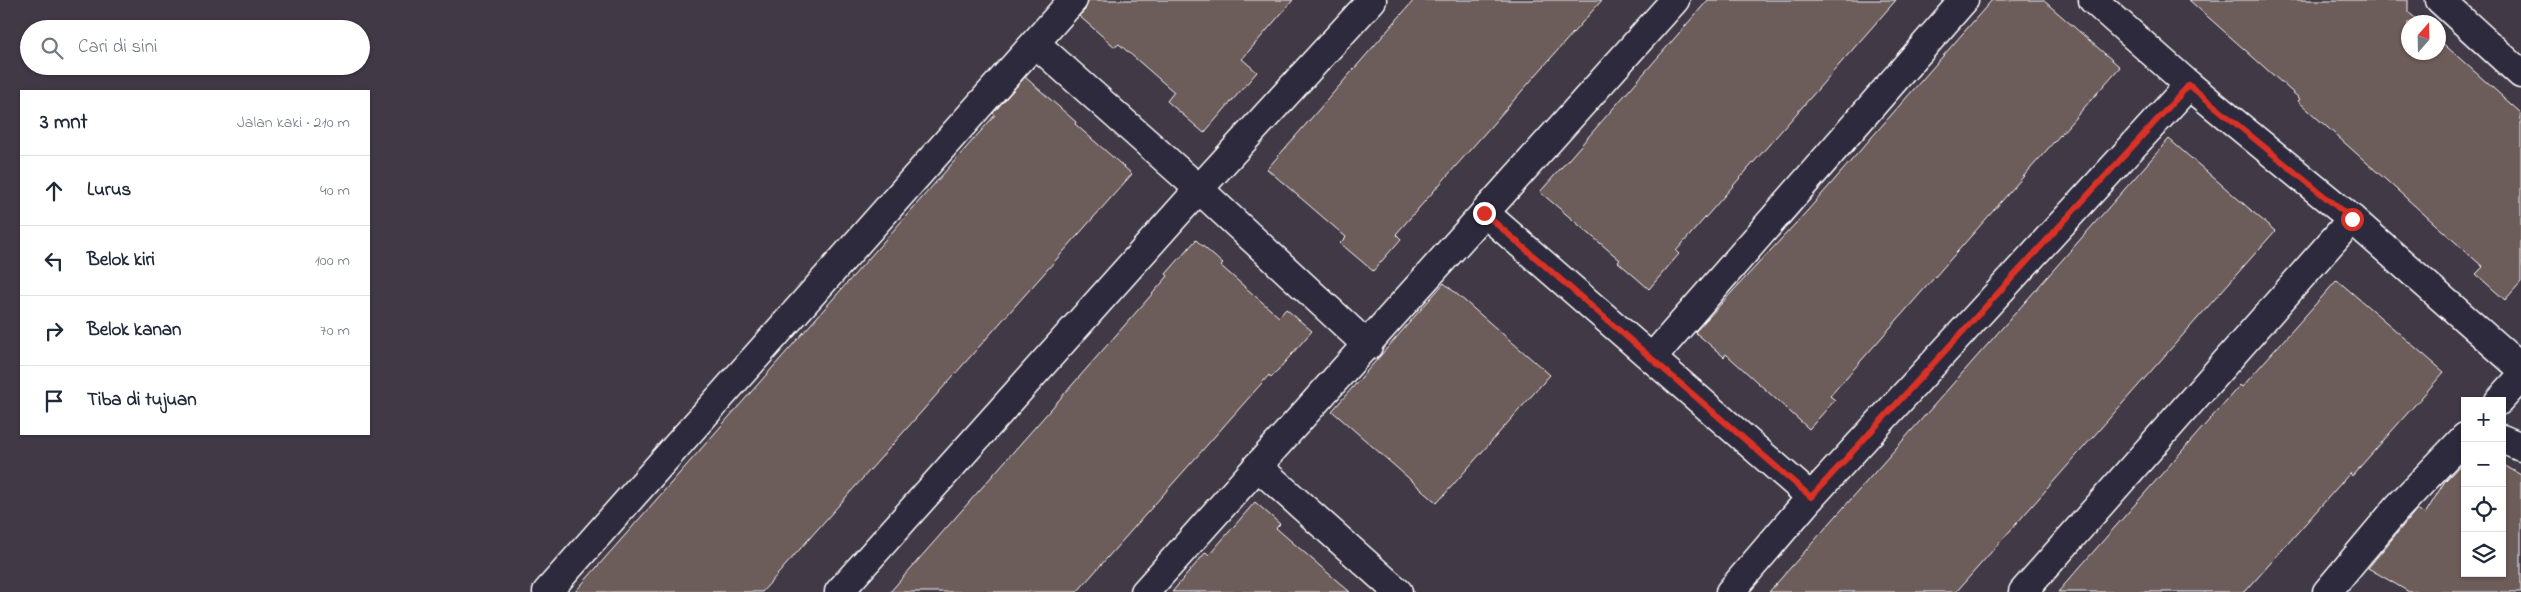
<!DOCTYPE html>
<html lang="id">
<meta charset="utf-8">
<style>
body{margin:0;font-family:"Indie Flower",sans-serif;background:#f6f6f7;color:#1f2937}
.controls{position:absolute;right:15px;bottom:15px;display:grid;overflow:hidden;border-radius:0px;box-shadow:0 1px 4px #0004}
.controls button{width:45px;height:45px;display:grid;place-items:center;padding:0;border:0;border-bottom:1px solid #e0e1e3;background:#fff;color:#1f2937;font:25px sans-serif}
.compass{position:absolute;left:2401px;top:15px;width:45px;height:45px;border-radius:50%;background:#fff;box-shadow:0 1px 4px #0004;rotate:20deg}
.stop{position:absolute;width:15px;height:15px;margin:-11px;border:4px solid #d93025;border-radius:50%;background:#fff}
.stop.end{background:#d93025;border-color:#fff;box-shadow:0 1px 5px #0008}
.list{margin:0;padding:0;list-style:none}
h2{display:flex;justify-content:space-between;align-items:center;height:65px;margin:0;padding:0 20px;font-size:21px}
h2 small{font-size:16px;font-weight:400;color:#747a83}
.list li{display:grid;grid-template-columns:32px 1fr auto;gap:15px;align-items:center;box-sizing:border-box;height:70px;padding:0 20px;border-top:1px solid #e0e1e3}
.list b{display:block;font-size:19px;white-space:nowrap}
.list em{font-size:16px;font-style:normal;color:#747a83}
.icon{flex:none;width:28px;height:28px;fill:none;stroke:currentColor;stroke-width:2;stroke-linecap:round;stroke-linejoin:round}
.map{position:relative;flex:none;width:2521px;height:592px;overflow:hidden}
.search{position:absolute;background:#fff;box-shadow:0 1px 4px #0004;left:20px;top:20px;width:350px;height:55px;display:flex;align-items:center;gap:12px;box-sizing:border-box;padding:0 18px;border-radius:28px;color:#747a83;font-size:19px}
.panel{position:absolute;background:#fff;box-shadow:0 1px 4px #0004;left:20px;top:90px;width:350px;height:345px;border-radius:0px}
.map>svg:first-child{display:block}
.building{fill:#6c5b5a;stroke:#fff}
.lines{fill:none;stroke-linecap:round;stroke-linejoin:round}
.street-casing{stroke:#fff;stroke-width:31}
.street{stroke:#2f2a3d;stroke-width:28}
.route{stroke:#d93025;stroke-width:6}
</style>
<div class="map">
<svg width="2521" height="592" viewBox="0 0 2521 592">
<rect width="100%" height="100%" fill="#413946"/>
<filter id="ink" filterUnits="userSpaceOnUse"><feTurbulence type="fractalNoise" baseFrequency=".02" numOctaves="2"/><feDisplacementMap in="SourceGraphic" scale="10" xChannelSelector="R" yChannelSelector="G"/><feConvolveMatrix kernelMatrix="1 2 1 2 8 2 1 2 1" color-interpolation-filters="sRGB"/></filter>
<g filter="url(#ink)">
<!-- building -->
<g class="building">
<polygon points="1088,0 1293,0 1242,59 1257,72 1204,133 1167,101 1174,92 1119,44 1115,47 1079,16 1085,10"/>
<polygon points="1414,0 1602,0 1396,234 1401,239 1373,271 1340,243 1346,237 1267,169"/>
<polygon points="1708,0 1896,0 1676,251 1679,254 1649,289 1618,262 1620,260 1540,192"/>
<polygon points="1992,0 2043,0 2120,67 1830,396 1835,400 1809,429 1726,354 1724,357 1695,332 1808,210"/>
<polygon points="2189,0 2408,0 2408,12 2420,22 2408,22 2408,52 2438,52 2438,39 2521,113 2521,282 2505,300 2476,274 2483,267 2298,101 2300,99"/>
<polygon points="1025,77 1076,122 1075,124 1132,174 762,592 575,592 995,115 993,113"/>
<polygon points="2169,139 2275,231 2183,335 1956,592 1769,592"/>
<polygon points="1196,240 1223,264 1221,266 1279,317 1286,309 1312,331 1271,378 1269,375 1077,592 890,592 1168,276 1166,274"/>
<polygon points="2337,280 2444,372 2352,476 2350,473 2245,592 2058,592 2240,385 2242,387"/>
<polygon points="1444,283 1550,375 1437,503 1332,411"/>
<polygon points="2465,460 2465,573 2502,573 2502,464 2521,475 2521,592 2409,592 2368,568 2417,509 2425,514 2445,481"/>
<polygon points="1255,502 1280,524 1276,528 1350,592 1172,592 1206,552 1209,555"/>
</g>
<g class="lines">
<defs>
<g id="street">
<polyline points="2093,0 2189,85 2352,219 2521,368"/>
<polyline points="2440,0 2521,74"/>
<polyline points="1035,43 1199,189 1368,346"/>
<polyline points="1485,213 1811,497"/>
<polyline points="1652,358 1964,0"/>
<polyline points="2499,401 2521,377"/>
<polyline points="2502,439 2521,447"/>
<polyline points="1257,466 1398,592"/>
<polyline points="547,592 1073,0"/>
<polyline points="839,592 1199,189 1372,0"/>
<polyline points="1145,592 1675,0"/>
<polyline points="1730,592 1811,497 2189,85"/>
<polyline points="2023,592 2352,219"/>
<polyline points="2327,592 2398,507 2465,437"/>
</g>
</defs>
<!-- street casing -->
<use href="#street" class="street-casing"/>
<!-- street -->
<use href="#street" class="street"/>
</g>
</g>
<g class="lines" filter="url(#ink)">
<!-- route -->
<polyline class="route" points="1484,213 1811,497 2189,85 2352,219"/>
</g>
</svg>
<div class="controls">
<button>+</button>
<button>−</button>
<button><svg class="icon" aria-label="locate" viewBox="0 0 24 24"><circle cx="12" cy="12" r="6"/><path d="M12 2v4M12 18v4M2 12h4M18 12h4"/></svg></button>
<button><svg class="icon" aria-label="layers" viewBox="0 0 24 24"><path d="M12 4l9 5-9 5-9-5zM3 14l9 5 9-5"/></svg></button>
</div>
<svg class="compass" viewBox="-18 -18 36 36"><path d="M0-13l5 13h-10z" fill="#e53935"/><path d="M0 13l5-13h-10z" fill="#747a83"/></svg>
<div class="stop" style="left:2352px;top:219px"></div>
<div class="stop end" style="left:1484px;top:213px"></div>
<div class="search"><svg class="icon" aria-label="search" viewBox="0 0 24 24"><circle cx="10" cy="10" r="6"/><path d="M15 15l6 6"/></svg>Cari di sini</div>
<section class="panel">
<h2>3 mnt<small>Jalan kaki · 210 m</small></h2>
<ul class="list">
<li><svg class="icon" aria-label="ahead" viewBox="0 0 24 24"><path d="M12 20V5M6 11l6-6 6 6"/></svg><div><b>Lurus</b></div><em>40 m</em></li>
<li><svg class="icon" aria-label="left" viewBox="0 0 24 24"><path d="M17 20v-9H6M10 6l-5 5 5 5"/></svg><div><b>Belok kiri</b></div><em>100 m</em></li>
<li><svg class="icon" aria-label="right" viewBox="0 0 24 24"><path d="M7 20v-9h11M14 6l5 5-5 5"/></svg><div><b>Belok kanan</b></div><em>70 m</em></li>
<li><svg class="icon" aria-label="arrive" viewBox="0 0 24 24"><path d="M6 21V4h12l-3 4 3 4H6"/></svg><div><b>Tiba di tujuan</b></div></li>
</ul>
</section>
</div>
